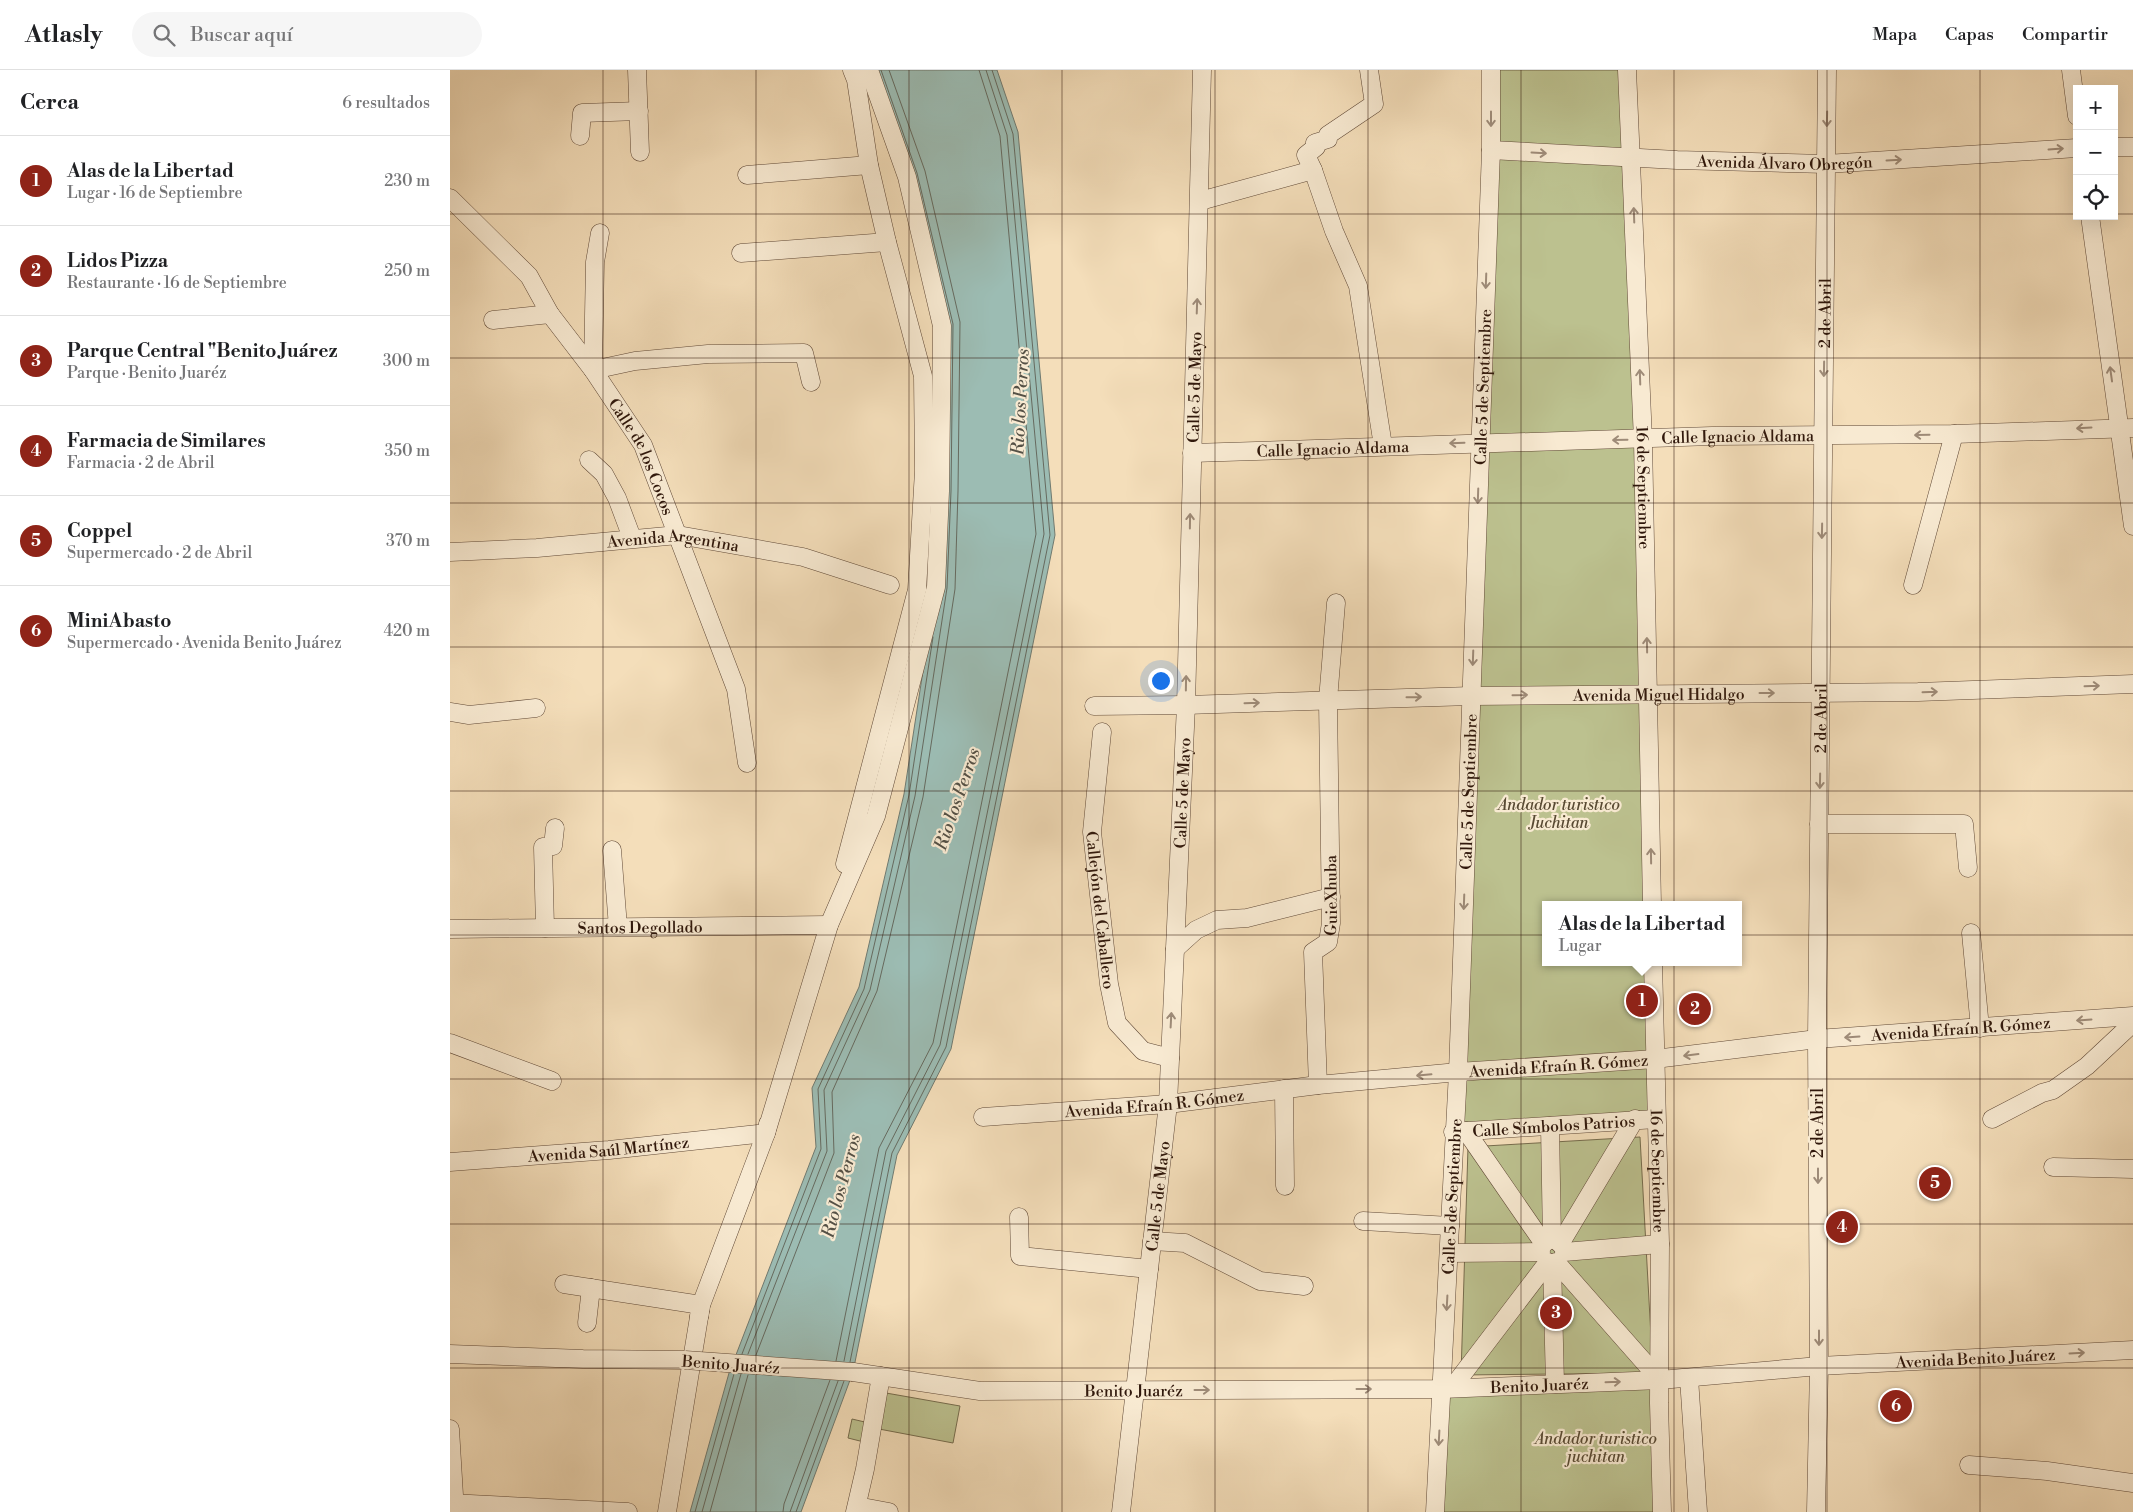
<!DOCTYPE html>
<html lang="es">
<meta charset="utf-8">
<style>
body{margin:0;font-family:"Libre Bodoni",serif;background:#f6f6f6;color:#202124}
.controls{position:absolute;right:15px;top:15px;display:grid;overflow:hidden;border-radius:0px;box-shadow:0 5px 20px #0002}
.controls button{width:45px;height:45px;display:grid;place-items:center;padding:0;border:0;border-bottom:1px solid #e0e0e0;background:#fff;color:#202124;font:25px sans-serif}
.you{position:absolute;left:710px;top:610px;width:18px;height:18px;margin:-12px;border:4px solid #fff;border-radius:50%;background:#1a73e8;box-shadow:0 0 0 8px #1a73e833}
.badge{display:grid;place-items:center;width:32px;height:32px;border-radius:50%;background:#8f2418;color:#fff;font-size:16px;font-weight:700}
.pin{position:absolute;translate:-50% -50%;border:2px solid #fff;box-shadow:0 1px 5px #0006}
.popup{position:absolute;left:1092px;top:831px;width:200px;height:65px;box-sizing:border-box;display:grid;place-content:center;border-radius:0px;background:#fff;filter:drop-shadow(0 1px 4px #0005);font-size:16px;white-space:nowrap;color:#757577}
.popup b{font-size:19px;color:#202124}
.popup::after{content:'';position:absolute;left:50%;top:100%;margin-left:-10px;border:10px solid transparent;border-top-color:#fff}
.list{margin:0;padding:0;list-style:none}
h2{display:flex;justify-content:space-between;align-items:center;height:65px;margin:0;padding:0 20px;font-size:21px}
h2 small{font-size:16px;font-weight:400;color:#757577}
.list li{display:grid;grid-template-columns:32px 1fr auto;gap:15px;align-items:center;box-sizing:border-box;height:90px;padding:0 20px;border-top:1px solid #e0e0e0}
.list b{display:block;font-size:19px;white-space:nowrap}
.list p{margin:0;font-size:16px;white-space:nowrap;color:#757577}
.list em{font-size:16px;font-style:normal;color:#757577}
.icon{flex:none;width:28px;height:28px;fill:none;stroke:currentColor;stroke-width:2;stroke-linecap:round;stroke-linejoin:round}
.map{position:relative;flex:none;width:1683px;height:1442px;overflow:hidden}
header{display:flex;align-items:center;gap:30px;box-sizing:border-box;height:70px;padding:0 25px;background:#fff;border-bottom:1px solid #e0e0e0}
header strong{font-size:24px}
nav{display:flex;gap:28px;margin-inline-start:auto;font-size:18px}
.search{width:350px;height:45px;background:#f6f6f6;display:flex;align-items:center;gap:12px;box-sizing:border-box;padding:0 18px;border-radius:28px;color:#757577;font-size:19px}
main{display:flex}
aside{flex:1;background:#fff}
.map>svg:first-child{display:block}
.green{fill:#bcc18f;stroke:#766c4d}
.water{fill:#9cbcb3;stroke:#707a70}
.lines{fill:none;stroke-linecap:round;stroke-linejoin:round}
.shore{stroke:#666a5f;stroke-width:1}
.minor-casing{stroke:#604937;stroke-width:19}
.minor{stroke:#f8ead2;stroke-width:18}
.minor-bridge-casing{stroke:#604937;stroke-width:19;stroke-linecap:butt}
.minor-bridge{stroke:#f8ead2;stroke-width:18}
.oneway{stroke:#9e8b78}
.grid{fill:none;stroke:#2f170b;stroke-width:1;stroke-opacity:0.55}
.labels{text-anchor:middle;stroke-width:4.5;stroke-linejoin:round;paint-order:stroke}
.street-label{font-size:16px;fill:#2f170b;stroke:#f8ead2}
.park-label{font-size:16px;font-style:italic;fill:#594a33;stroke:#f8ead2}
.water-label{font-size:18px;font-style:italic;fill:#555146;stroke:#f8ead2}
</style>
<header>
<strong>Atlasly</strong>
<div class="search"><svg class="icon" aria-label="search" viewBox="0 0 24 24"><circle cx="10" cy="10" r="6"/><path d="M15 15l6 6"/></svg>Buscar aquí</div>
<nav><a>Mapa</a><a>Capas</a><a>Compartir</a></nav>
</header>
<main>
<aside>
<h2>Cerca<small>6 resultados</small></h2>
<ul class="list">
<li><span class="badge">1</span><div><b>Alas de la Libertad</b><p>Lugar · 16 de Septiembre</p></div><em>230 m</em></li>
<li><span class="badge">2</span><div><b>Lidos Pizza</b><p>Restaurante · 16 de Septiembre</p></div><em>250 m</em></li>
<li><span class="badge">3</span><div><b>Parque Central &quot;Benito Juárez</b><p>Parque · Benito Juaréz</p></div><em>300 m</em></li>
<li><span class="badge">4</span><div><b>Farmacia de Similares</b><p>Farmacia · 2 de Abril</p></div><em>350 m</em></li>
<li><span class="badge">5</span><div><b>Coppel</b><p>Supermercado · 2 de Abril</p></div><em>370 m</em></li>
<li><span class="badge">6</span><div><b>MiniAbasto</b><p>Supermercado · Avenida Benito Juárez</p></div><em>420 m</em></li>
</ul>
</aside>
<div class="map">
<svg width="1683" height="1442" viewBox="0 0 1683 1442">
<rect width="100%" height="100%" fill="#f4deba"/>
<filter id="stains"><feTurbulence type="fractalNoise" baseFrequency=".004" numOctaves="4"/><feColorMatrix values="0 0 0 0 .2 0 0 0 0 .09 0 0 0 0 .02 0 0 0 .5 -.17"/></filter>
<radialGradient id="worn" r=".72"><stop offset=".6" stop-color="#630" stop-opacity="0"/><stop offset="1" stop-color="#630" stop-opacity=".3"/></radialGradient>
<!-- green -->
<g class="green">
<polygon points="1041,0 1177,0 1202,835 1096,835 1096,892 1203,892 1206,1049 1003,1062"/>
<polygon points="1190,1067 1203,1303 1011,1305 1018,1077"/>
<polygon points="1210,1310 1213,1442 985,1442 992,1319"/>
<polygon points="436,1323 510,1336 503,1373 429,1359"/>
<polygon points="402,1349 419,1353 414,1372 398,1368"/>
</g>
<!-- water -->
<polygon class="water" points="419,0 547,0 568,62 605,465 501,979 447,1085 403,1302 351,1442 240,1442 279,1303 366,1077 362,1018 409,917 454,724 486,517 492,256"/>
<g class="lines">
<!-- shore -->
<g class="shore">
<polyline points="292,1284 371,1079 368,1019 414,919 459,725 483,567"/>
<polyline points="298,1284 377,1081 374,1020 420,920 465,726 497,518 501,421 503,254 467,103 431,0"/>
<polyline points="306,1285 384,1083 382,1022 427,921 473,727 505,519 508,421 510,252 475,101 439,0"/>
<polyline points="386,1291 429,1078 483,973 586,464 550,66 529,0"/>
<polyline points="394,1291 436,1081 490,975 594,464 557,65 536,0"/>
<polyline points="400,1292 442,1083 496,977 600,465 563,64 542,0"/>
<polyline points="245,1442 284,1304"/>
<polyline points="252,1442 291,1304"/>
<polyline points="260,1442 298,1305"/>
<polyline points="333,1442 334,1434 380,1310"/>
<polyline points="340,1442 388,1311"/>
<polyline points="346,1442 394,1311"/>
</g>
<defs>
<g id="minor">
<polyline points="187,0 190,82"/>
<path id="s1" d="M1177,0L1193,370L1202,835"/>
<polyline points="1621,0 1627,46"/>
<polyline points="130,66 132,43 189,41"/>
<polyline points="1664,77 1683,77"/>
<path id="s2" d="M1041,80L1227,90L1376,94L1627,78"/>
<polyline points="863,100 856,85 866,77 865,73 878,69 878,65 924,34 919,0"/>
<polyline points="297,105 419,95"/>
<path id="s3" d="M0,128L79,206L100,244L143,300L193,375L286,619L297,693"/>
<polyline points="750,131 863,100 884,161 908,216 933,376"/>
<polyline points="1640,146 1683,456"/>
<polyline points="150,163 145,192 143,300 185,291 258,284 354,283 361,312"/>
<polyline points="291,183 437,172"/>
<polyline points="43,250 100,244"/>
<path id="s4" d="M742,383L1262,366L1504,364L1683,358"/>
<polyline points="139,390 154,404 167,428 182,468"/>
<path id="s5" d="M0,482L87,478L228,465L353,487L440,515"/>
<polyline points="1463,515 1504,364"/>
<path id="s6" d="M644,636L736,635L1021,626L1468,622L1683,614"/>
<polyline points="0,642 19,645 86,638"/>
<path id="s7" d="M652,662L642,762L659,914L667,953L693,981L720,988"/>
<polyline points="1369,754 1514,754 1518,798"/>
<polyline points="162,780 168,857"/>
<polyline points="395,794 467,520 474,401 473,306 437,172 419,95 406,10 402,0"/>
<polyline points="95,858 93,777 103,776 105,758"/>
<path id="s8" d="M0,859L379,855"/>
<polyline points="1521,863 1530,958"/>
<polyline points="725,879 746,860 767,850 797,848 881,827"/>
<path id="s9" d="M1203,892L1210,1174L1209,1333L1212,1442"/>
<polyline points="0,973 102,1011"/>
<path id="s10" d="M868,1015L863,882L878,872L881,853L878,630L886,533"/>
<polyline points="834,1019 835,1116"/>
<path id="s11" d="M533,1047L718,1034L868,1015L1008,1002L1205,989L1367,969L1683,946"/>
<polyline points="1542,1049 1592,1023 1603,1020 1637,996 1683,953"/>
<polyline points="1100,1056 1102,1170"/>
<polyline points="1016,1061 1094,1174"/>
<path id="s12" d="M1003,1062L1206,1049"/>
<path id="s13" d="M0,1092L159,1080L316,1063L318,1054"/>
<polyline points="1603,1097 1683,1099"/>
<polyline points="569,1147 570,1186 699,1199"/>
<polyline points="913,1151 1000,1156"/>
<polyline points="702,1171 735,1173 810,1211 854,1216"/>
<polyline points="1110,1174 1185,1049"/>
<polyline points="1114,1182 1210,1174"/>
<polyline points="999,1183 1091,1182"/>
<polyline points="1106,1192 1210,1310"/>
<polyline points="1102,1193 1105,1314"/>
<polyline points="114,1214 251,1235 249,1247"/>
<polyline points="137,1253 141,1218"/>
<polyline points="0,1284 133,1289 235,1290"/>
<path id="s14" d="M403,1302L530,1321L992,1319L1210,1310L1369,1296L1683,1280"/>
<polyline points="1239,1308 1248,1442"/>
<polyline points="1002,1318 1098,1192"/>
<polyline points="0,1359 5,1442"/>
<polyline points="1519,1395 1597,1401 1683,1413"/>
<polyline points="0,1433 178,1442"/>
<polyline points="407,1436 439,1442"/>
<polyline points="217,1442 251,1235 316,1063 379,855 426,746 486,517 490,421 492,256 457,107 419,0"/>
<polyline points="405,1442 415,1399 431,1306"/>
<path id="s15" d="M671,1442L718,1034L736,635L752,0"/>
<path id="s16" d="M985,1442L1008,1002L1041,80V0"/>
<path id="s17" d="M1366,1442L1369,1296L1367,969L1377,0"/>
</g>
</defs>
<!-- minor casing -->
<use href="#minor" class="minor-casing"/>
<!-- minor -->
<use href="#minor" class="minor"/>
<defs>
<polyline id="minor-bridge" points="235,1290 403,1302"/>
</defs>
<!-- minor-bridge casing -->
<use href="#minor-bridge" class="minor-bridge-casing"/>
<!-- minor-bridge -->
<use href="#minor-bridge" class="minor-bridge"/>
</g>
<!-- one-way arrows -->
<defs><path id="oneway-shaft" d="M-6 0H5M1.5-3L5.5 0L1.5 3" fill="none" stroke-width="1.6" stroke-linecap="round" stroke-linejoin="round" transform="scale(1.25)"/></defs>
<g class="oneway">
<use href="#oneway-shaft" transform="translate(1041 49) rotate(90)"/>
<use href="#oneway-shaft" transform="translate(1377 49) rotate(91)"/>
<use href="#oneway-shaft" transform="translate(1606 79) rotate(-4)"/>
<use href="#oneway-shaft" transform="translate(1089 83) rotate(3)"/>
<use href="#oneway-shaft" transform="translate(1444 90) rotate(-3)"/>
<use href="#oneway-shaft" transform="translate(1184 145) rotate(-92)"/>
<use href="#oneway-shaft" transform="translate(1036 211) rotate(92)"/>
<use href="#oneway-shaft" transform="translate(747 236) rotate(-88)"/>
<use href="#oneway-shaft" transform="translate(1374 299) rotate(91)"/>
<use href="#oneway-shaft" transform="translate(1661 304) rotate(-98)"/>
<use href="#oneway-shaft" transform="translate(1190 307) rotate(-92)"/>
<use href="#oneway-shaft" transform="translate(1634 358) rotate(177)"/>
<use href="#oneway-shaft" transform="translate(1472 365) rotate(179)"/>
<use href="#oneway-shaft" transform="translate(1170 370) rotate(179)"/>
<use href="#oneway-shaft" transform="translate(1007 373) rotate(178)"/>
<use href="#oneway-shaft" transform="translate(1028 426) rotate(92)"/>
<use href="#oneway-shaft" transform="translate(740 451) rotate(-89)"/>
<use href="#oneway-shaft" transform="translate(1372 461) rotate(91)"/>
<use href="#oneway-shaft" transform="translate(1197 575) rotate(-91)"/>
<use href="#oneway-shaft" transform="translate(1023 588) rotate(92)"/>
<use href="#oneway-shaft" transform="translate(736 613) rotate(-89)"/>
<use href="#oneway-shaft" transform="translate(1642 616) rotate(-2)"/>
<use href="#oneway-shaft" transform="translate(1480 622) rotate(-2)"/>
<use href="#oneway-shaft" transform="translate(1317 623)"/>
<use href="#oneway-shaft" transform="translate(1070 625) rotate(-1)"/>
<use href="#oneway-shaft" transform="translate(964 627) rotate(-1)"/>
<use href="#oneway-shaft" transform="translate(802 633) rotate(-2)"/>
<use href="#oneway-shaft" transform="translate(1370 711) rotate(91)"/>
<use href="#oneway-shaft" transform="translate(1201 786) rotate(-91)"/>
<use href="#oneway-shaft" transform="translate(1014 832) rotate(92)"/>
<use href="#oneway-shaft" transform="translate(721 950) rotate(-87)"/>
<use href="#oneway-shaft" transform="translate(1634 950) rotate(176)"/>
<use href="#oneway-shaft" transform="translate(1402 967) rotate(176)"/>
<use href="#oneway-shaft" transform="translate(1241 985) rotate(173)"/>
<use href="#oneway-shaft" transform="translate(974 1005) rotate(175)"/>
<use href="#oneway-shaft" transform="translate(1368 1106) rotate(90)"/>
<use href="#oneway-shaft" transform="translate(997 1233) rotate(93)"/>
<use href="#oneway-shaft" transform="translate(1369 1268) rotate(90)"/>
<use href="#oneway-shaft" transform="translate(1627 1283) rotate(-3)"/>
<use href="#oneway-shaft" transform="translate(1163 1312) rotate(-2)"/>
<use href="#oneway-shaft" transform="translate(914 1319)"/>
<use href="#oneway-shaft" transform="translate(752 1320)"/>
<use href="#oneway-shaft" transform="translate(989 1368) rotate(93)"/>
</g>
<!-- grid -->
<path class="grid" d="M153,0V1442M306,0V1442M459,0V1442M612,0V1442M765,0V1442M918,0V1442M1071,0V1442M1224,0V1442M1377,0V1442M1530,0V1442M0,144H1627M1664,144H1683M0,288H1683M0,433H1683M0,577H1683M0,721H1683M0,865H1683M0,1009H1683M0,1154H1683M0,1298H1683"/>
<g class="labels">
<!-- street labels -->
<g class="street-label">
<text dy="6" stroke="none"><textPath href="#s2" startOffset="294">Avenida Álvaro Obregón</textPath></text>
<text dy="6" stroke="none"><textPath href="#s17" startOffset="1199">2 de Abril</textPath></text>
<text dy="6" stroke="none"><textPath href="#s16" startOffset="1126">Calle 5 de Septiembre</textPath></text>
<text dy="6" stroke="none"><textPath href="#s15" startOffset="1128">Calle 5 de Mayo</textPath></text>
<text dy="6" stroke="none"><textPath href="#s4" startOffset="546">Calle Ignacio Aldama</textPath></text>
<text dy="6" stroke="none"><textPath href="#s4" startOffset="141">Calle Ignacio Aldama</textPath></text>
<text dy="6" stroke="none"><textPath href="#s3" startOffset="325">Calle de los Cocos</textPath></text>
<text dy="6" stroke="none"><textPath href="#s1" startOffset="418">16 de Septiembre</textPath></text>
<text dy="6" stroke="none"><textPath href="#s5" startOffset="224">Avenida Argentina</textPath></text>
<text dy="6" stroke="none"><textPath href="#s6" startOffset="565">Avenida Miguel Hidalgo</textPath></text>
<text dy="6" stroke="none"><textPath href="#s17" startOffset="794">2 de Abril</textPath></text>
<text dy="6" stroke="none"><textPath href="#s16" startOffset="721">Calle 5 de Septiembre</textPath></text>
<text dy="6" stroke="none"><textPath href="#s15" startOffset="722">Calle 5 de Mayo</textPath></text>
<text dy="6" stroke="none"><textPath href="#s10" startOffset="198">GuieXhuba</textPath></text>
<text dy="6" stroke="none"><textPath href="#s7" startOffset="179">Callejón del Caballero</textPath></text>
<text dy="6" stroke="none"><textPath href="#s8" startOffset="190">Santos Degollado</textPath></text>
<text dy="6" stroke="none"><textPath href="#s11" startOffset="982">Avenida Efraín R. Gómez</textPath></text>
<text dy="6" stroke="none"><textPath href="#s11" startOffset="578">Avenida Efraín R. Gómez</textPath></text>
<text dy="6" stroke="none"><textPath href="#s11" startOffset="172">Avenida Efraín R. Gómez</textPath></text>
<text transform="translate(1367 1053) rotate(-90)" y="6">2 de Abril</text>
<text dy="6" stroke="none"><textPath href="#s12" startOffset="101">Calle Símbolos Patrios</textPath></text>
<text dy="6" stroke="none"><textPath href="#s13" startOffset="159">Avenida Saúl Martínez</textPath></text>
<text dy="6" stroke="none"><textPath href="#s9" startOffset="209">16 de Septiembre</textPath></text>
<text dy="6" stroke="none"><textPath href="#s15" startOffset="318">Calle 5 de Mayo</textPath></text>
<text dy="6" stroke="none"><textPath href="#s16" startOffset="316">Calle 5 de Septiembre</textPath></text>
<text dy="6" stroke="none"><textPath href="#s14" startOffset="1125">Avenida Benito Juárez</textPath></text>
<text transform="translate(281 1294) rotate(4)" y="6">Benito Juaréz</text>
<text dy="6" stroke="none"><textPath href="#s14" startOffset="688">Benito Juaréz</textPath></text>
<text dy="6" stroke="none"><textPath href="#s14" startOffset="282">Benito Juaréz</textPath></text>
</g>
<!-- park labels -->
<g class="park-label">
<text x="1109" y="740">Andador turistico<tspan x="1109" dy="18">Juchitan</tspan></text>
<text x="1146" y="1374">Andador turistico<tspan x="1146" dy="18">juchitan</tspan></text>
</g>
<!-- water labels -->
<g class="water-label">
<text transform="translate(570 332) rotate(-87)" y="6">Rio los Perros</text>
<text transform="translate(507 729) rotate(-71)" y="6">Rio los Perros</text>
<text transform="translate(391 1116) rotate(-75)" y="6">Rio los Perros</text>
</g>
</g>
<rect width="100%" height="100%" filter="url(#stains)"/>
<rect width="100%" height="100%" fill="url(#worn)"/>
</svg>
<div class="controls">
<button>+</button>
<button>−</button>
<button><svg class="icon" aria-label="locate" viewBox="0 0 24 24"><circle cx="12" cy="12" r="6"/><path d="M12 2v4M12 18v4M2 12h4M18 12h4"/></svg></button>
</div>
<div class="you"></div>
<div class="pin badge" style="left:1192px;top:931px">1</div>
<div class="popup"><b>Alas de la Libertad</b>Lugar</div>
<div class="pin badge" style="left:1245px;top:939px">2</div>
<div class="pin badge" style="left:1106px;top:1243px">3</div>
<div class="pin badge" style="left:1392px;top:1157px">4</div>
<div class="pin badge" style="left:1485px;top:1113px">5</div>
<div class="pin badge" style="left:1446px;top:1336px">6</div>
</div>
</main>
